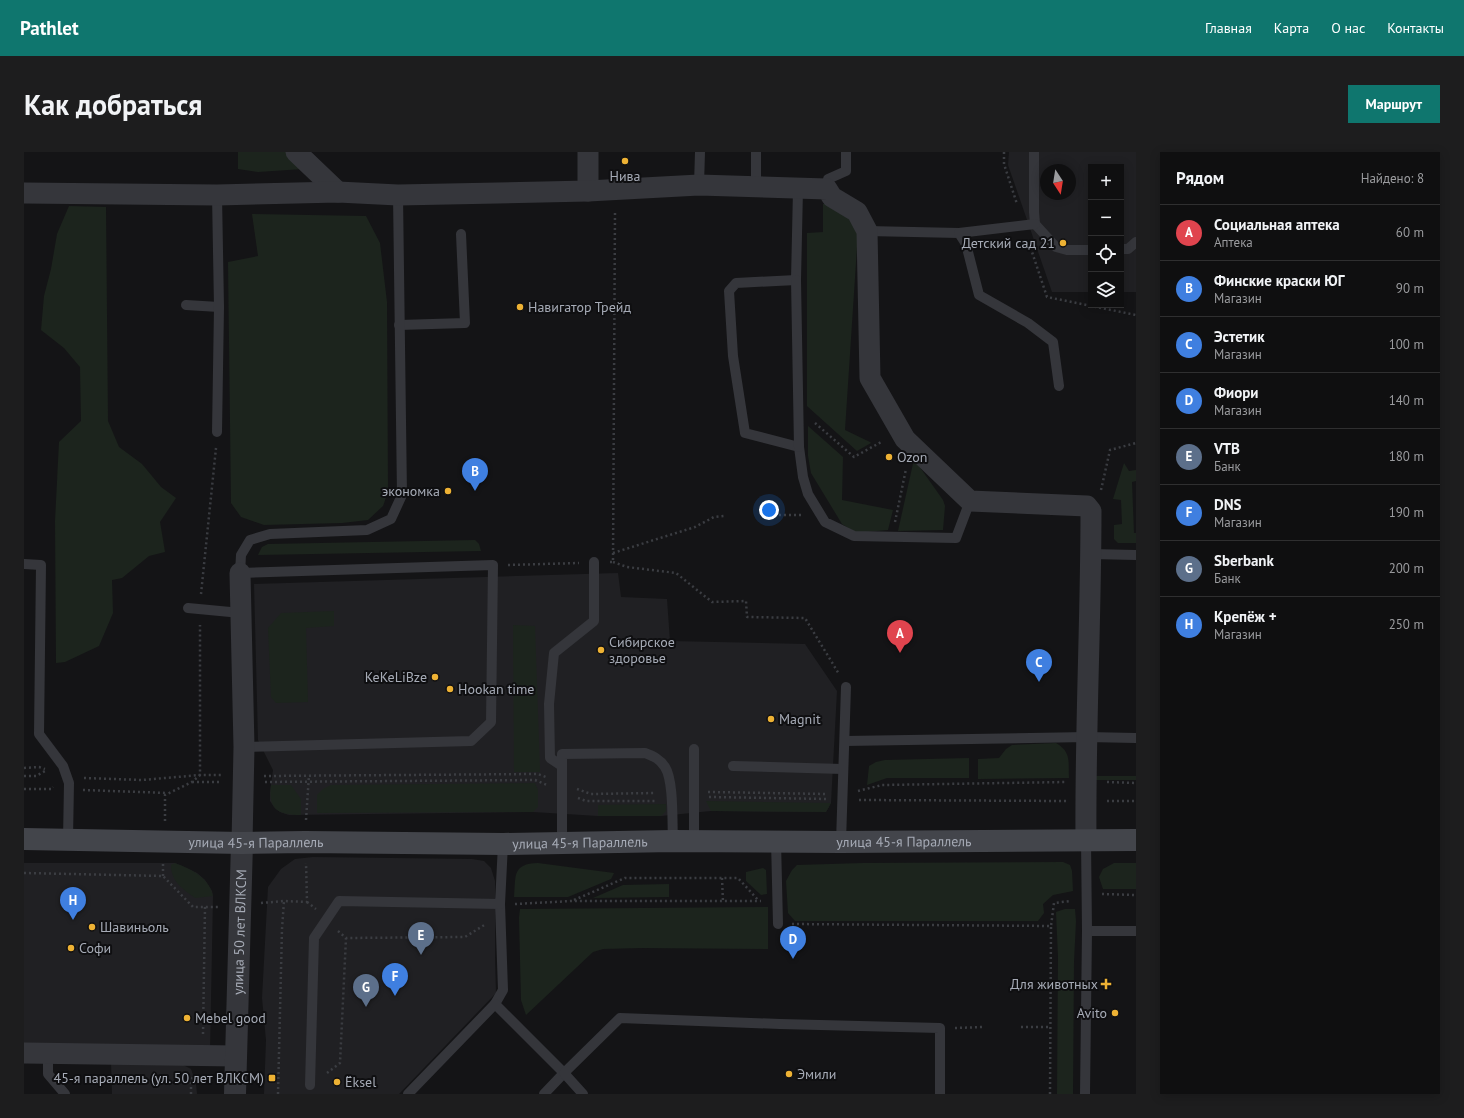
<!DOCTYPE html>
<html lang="ru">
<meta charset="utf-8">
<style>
body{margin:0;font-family:"PT Sans",sans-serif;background:#1d1d1e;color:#f1f3f6}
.controls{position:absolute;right:12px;top:12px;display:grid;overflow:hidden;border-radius:0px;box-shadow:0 2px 10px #0003}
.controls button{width:36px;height:36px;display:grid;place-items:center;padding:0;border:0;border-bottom:1px solid #2f2f30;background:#0f0f10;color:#f1f3f6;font:20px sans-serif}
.compass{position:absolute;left:1016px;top:12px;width:36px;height:36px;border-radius:50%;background:#0f0f10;box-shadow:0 2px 10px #0003;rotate:168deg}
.you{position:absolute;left:745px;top:358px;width:14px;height:14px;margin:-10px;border:3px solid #fff;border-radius:50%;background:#1a73e8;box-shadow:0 0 0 6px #1a73e833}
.badge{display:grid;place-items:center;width:26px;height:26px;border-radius:50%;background:#0f766e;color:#fff;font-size:13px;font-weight:700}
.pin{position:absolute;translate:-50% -33px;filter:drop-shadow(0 1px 2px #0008)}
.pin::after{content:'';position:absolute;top:21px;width:14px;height:12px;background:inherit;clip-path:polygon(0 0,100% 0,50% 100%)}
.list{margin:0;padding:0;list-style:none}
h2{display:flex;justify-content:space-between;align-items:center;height:52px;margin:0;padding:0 16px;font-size:17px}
h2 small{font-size:13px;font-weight:400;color:#9b9c9f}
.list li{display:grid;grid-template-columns:26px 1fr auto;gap:12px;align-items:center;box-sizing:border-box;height:56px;padding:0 16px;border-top:1px solid #2f2f30}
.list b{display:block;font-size:15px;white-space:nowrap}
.list p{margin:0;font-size:13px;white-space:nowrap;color:#9b9c9f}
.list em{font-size:13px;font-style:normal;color:#9b9c9f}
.icon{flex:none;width:22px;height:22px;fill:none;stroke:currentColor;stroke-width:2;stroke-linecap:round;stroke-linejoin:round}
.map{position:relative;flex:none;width:1112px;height:942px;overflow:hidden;border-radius:0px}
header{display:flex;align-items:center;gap:24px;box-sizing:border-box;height:56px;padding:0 20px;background:#0f766e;color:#fff}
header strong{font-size:19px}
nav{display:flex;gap:22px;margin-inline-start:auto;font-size:14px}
.intro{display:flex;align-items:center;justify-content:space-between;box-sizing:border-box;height:96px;padding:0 24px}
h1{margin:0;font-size:28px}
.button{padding:10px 18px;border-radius:0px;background:#0f766e;color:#fff;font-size:14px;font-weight:700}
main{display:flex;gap:24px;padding:0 24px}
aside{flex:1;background:#0f0f10;border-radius:0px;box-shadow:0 2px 10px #0003}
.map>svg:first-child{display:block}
.built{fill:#202023;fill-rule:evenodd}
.green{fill:#1c241d}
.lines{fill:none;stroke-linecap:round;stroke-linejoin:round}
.path{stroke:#3b3d42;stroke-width:2.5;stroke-dasharray:2 3;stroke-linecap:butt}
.service{stroke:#35363b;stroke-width:10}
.minor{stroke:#35363b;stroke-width:21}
.tertiary{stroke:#35363b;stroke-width:22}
.secondary{stroke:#43454b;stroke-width:22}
.poi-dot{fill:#eeb234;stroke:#0f0f11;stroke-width:1.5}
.labels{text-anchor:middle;stroke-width:4;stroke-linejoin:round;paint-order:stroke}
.poi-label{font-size:14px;fill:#a6abb6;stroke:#0f0f11;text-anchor:start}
.street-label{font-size:14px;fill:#a6abb6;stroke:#0f0f11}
</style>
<header>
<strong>Pathlet</strong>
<nav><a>Главная</a><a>Карта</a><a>О нас</a><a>Контакты</a></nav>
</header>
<div class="intro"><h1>Как добраться</h1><a class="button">Маршрут</a></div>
<main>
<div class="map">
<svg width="1112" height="942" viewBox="0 0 1112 942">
<rect width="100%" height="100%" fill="#141416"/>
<!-- built -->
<g class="built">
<path d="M985,0H1112V140H1097V15H1067V140H1028L984,13ZM1022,18H1046V42H1022Z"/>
<polygon points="594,421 597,445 643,447 646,489 781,492 813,539 807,651 802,660 687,659 637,664 574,664 509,660 265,663 256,660 250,655 246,649 246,640 249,618 234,588 230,432"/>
<polygon points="289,705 448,707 460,709 467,716 471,729 471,805 472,841 375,942 240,942 242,888 238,846 244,735 257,717 271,707"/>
<polygon points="0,711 151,711 173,721 181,728 188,739 189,744 186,899 0,899"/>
<polygon points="87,909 159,913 167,917 172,932 173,942 88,942"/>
</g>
<!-- green -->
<g class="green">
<polygon points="214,0 262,0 279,17 234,20 214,17"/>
<polygon points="799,52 810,52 830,70 834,80 821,278 846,290 847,291 833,299 783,254 783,81 799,80"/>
<polygon points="45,54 82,55 84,269 95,295 118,312 137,335 152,346 136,370 141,400 125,404 98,426 88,428 89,461 75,494 41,510 32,511 31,369 35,290 57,269 56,215 40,196 17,178 20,144 27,117 33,82"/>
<polygon points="228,62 342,64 356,91 363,150 364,340 359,354 344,368 318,371 240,373 217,365 207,351 204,110 234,104"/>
<polygon points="784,274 819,305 818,348 869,358 864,378 832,381 818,372 787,321 784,304"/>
<polygon points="890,307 919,348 921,354 919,378 874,379"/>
<polygon points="1100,311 1105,319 1112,318 1112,329 1108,330 1110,381 1112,381 1112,391 1094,391 1090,387 1090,373 1098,372 1097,348 1089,347"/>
<polygon points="451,388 455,392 457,399 234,403 238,395 244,392"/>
<polygon points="310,459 310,474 282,476 284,550 252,551 247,545 244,476 257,461"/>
<polygon points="489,473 511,474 516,620 490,620"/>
<path d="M1032,591C1048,600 1044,611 1045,626L954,627V607L975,606L982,597L988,593Z"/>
<polygon points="945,606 945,626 863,626 843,633 845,614 852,610 861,608"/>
<rect x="1071" y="624" width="41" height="4"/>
<polygon points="511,631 514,638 514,655 509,660 293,661 293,643 299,637 307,633"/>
<path d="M247,633H267L277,647V663C254,663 244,658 247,633Z"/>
<polygon points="682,649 807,651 802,660 687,659"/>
<polygon points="642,652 642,659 637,664 574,664 574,653"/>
<polygon points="1039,710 1046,713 1048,719 1049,739 1029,743 1019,752 1020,761 1014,769 771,769 764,761 762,729 768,718 773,713 839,711"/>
<path d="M151,711C167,717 185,725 189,744L171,746C159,737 147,730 147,713Z"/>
<path d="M514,711L590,721L587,727L544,745H490C492,723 488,712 514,711Z"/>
<polygon points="1090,711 1112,711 1112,737 1079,737 1075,725 1079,717"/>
<polygon points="739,716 742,718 743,742 737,743 722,729 722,720"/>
<polygon points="645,732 645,745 569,746 599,733"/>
<polygon points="744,755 744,797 617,796 579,797 569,800 502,863 497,848 495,766 496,757"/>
<polygon points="1041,757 1051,757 1052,769 1050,810 1049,942 1033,942 1034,805 1032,760"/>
</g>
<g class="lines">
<!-- path -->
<g class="path">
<polyline points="980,0 980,12 993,52"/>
<polyline points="1005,91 1023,145 1112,163"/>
<polyline points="791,271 830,305 859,289"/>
<polyline points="1077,338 1086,298 1112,291"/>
<polyline points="740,363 778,363"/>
<polyline points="871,370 882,317"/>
<polyline points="589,401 671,375 690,365 700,364"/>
<polyline points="586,410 589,410 591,59"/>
<polyline points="589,410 603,415 652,421 688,450 722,449 723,465 781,466 815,522"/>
<polyline points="484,413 555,411"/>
<polyline points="177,442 192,296"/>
<polyline points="0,616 15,615 21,617"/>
<polyline points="0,624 12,624 23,618"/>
<polyline points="240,624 514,622 522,625"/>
<polyline points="60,626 118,628 176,623 199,623"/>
<polyline points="168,630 198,630"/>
<polyline points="241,630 511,628 523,633"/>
<polyline points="1083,630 1112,631"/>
<polyline points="0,637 28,637 29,635"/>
<polyline points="553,637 567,642 631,641"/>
<polyline points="59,638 144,641"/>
<polyline points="834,639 858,633 1042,630"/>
<polyline points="684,640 803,642"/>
<polyline points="685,645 804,647"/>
<polyline points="554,646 562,649 632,649"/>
<polyline points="835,648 1042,649"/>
<polyline points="1083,649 1112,649"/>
<polyline points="282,668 285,623"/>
<polyline points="141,669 141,643 168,630 176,623 176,473"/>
<polyline points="0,721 139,724 169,755 194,755"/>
<polyline points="139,724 139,710"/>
<polyline points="698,726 699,750"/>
<polyline points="1078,742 1112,743"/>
<polyline points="550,748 601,726 714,726 735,749"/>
<polyline points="283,750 292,757"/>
<polyline points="237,751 260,749"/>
<polyline points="491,752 548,749 737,749"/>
<polyline points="768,772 1027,774 1030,751 1047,749"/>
<polyline points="314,779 322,786 441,785 462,772"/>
<polyline points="997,875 1026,875"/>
<polyline points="931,876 959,875"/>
<polyline points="179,882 181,755"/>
<polyline points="303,921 316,911 322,786"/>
<polyline points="167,942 167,928 169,925"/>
<polyline points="254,942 258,777 260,749 283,750 282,711"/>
<polyline points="1026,942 1027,774"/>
</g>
<!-- service -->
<g class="service">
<polyline points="732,0 732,36"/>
<polyline points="1010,0 1010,60 1011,72 1032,95 1043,98 1067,98"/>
<polyline points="675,33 676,0"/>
<polyline points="774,37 772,128 712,131 705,139 709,204 721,281 775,295 779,325 784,342 801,370 830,384 932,386 946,349"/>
<polyline points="803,37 804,27 822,19 822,0"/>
<polyline points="843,79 935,81 942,92 955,143 1004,171 1029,190 1035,234"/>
<polyline points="935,81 1011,72"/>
<polyline points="1097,97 1104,97 1112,90"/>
<polyline points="772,128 775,295"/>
<polyline points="162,153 195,155"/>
<polyline points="375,173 441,171 437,82"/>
<polyline points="193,280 195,155 193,43"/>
<polyline points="1067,402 1112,403"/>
<polyline points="0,412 17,413 15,582 39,614 45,631 44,687"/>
<polyline points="164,456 217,461"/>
<polyline points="821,589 1063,585 1112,586"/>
<polyline points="220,595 447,589 467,570 469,413 216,421 217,403 226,388 246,382 343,378 367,367 378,343 374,43"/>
<polyline points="670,597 670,689"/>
<polyline points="538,614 526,606 525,552 530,501 570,469 570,410"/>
<polyline points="709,614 819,617"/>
<polyline points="752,689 754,772"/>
<polyline points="817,690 822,535"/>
<path d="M538,691V602L621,601C629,604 636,607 641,615C650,629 648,671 649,689"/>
<polyline points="1063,779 1112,779"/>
<polyline points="471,852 479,838 476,752"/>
<polyline points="24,901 24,922 41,942"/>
<polyline points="286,933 290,786 315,749 476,752 479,692"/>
<polyline points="384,942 471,852 540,921 520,942"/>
<polyline points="559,942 540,921 596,866 756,872 916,876 916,942"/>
<polyline points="1061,942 1063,779 1062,688"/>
</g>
<!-- minor -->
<g class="minor">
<polyline points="272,0 314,40"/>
<polyline points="564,39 564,0"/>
<path d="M0,41L193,43L314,40L374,43L564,39L675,33L803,37L808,45L833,60L843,79L846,226L881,287L946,349L1063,354L1067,359C1067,469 1061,578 1062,688"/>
<polyline points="216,421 220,595 218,691"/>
<polyline points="0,901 212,904"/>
</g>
<!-- tertiary -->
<path class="tertiary" id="s1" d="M211,942L218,691"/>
<!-- secondary -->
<path class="secondary" id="s2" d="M0,687L218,691L281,690L479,692L649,689L817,690L1112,688"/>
</g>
<!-- markers -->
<g class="poi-dot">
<circle cx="601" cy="9" r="4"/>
<circle cx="1039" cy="91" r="4"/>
<circle cx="496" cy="155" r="4"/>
<circle cx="865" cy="305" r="4"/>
<circle cx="424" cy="339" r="4"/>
<circle cx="577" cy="498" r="4"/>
<circle cx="411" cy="525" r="4"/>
<circle cx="426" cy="537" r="4"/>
<circle cx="747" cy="567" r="4"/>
<circle cx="68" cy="775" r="4"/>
<circle cx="47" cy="796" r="4"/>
<path d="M1080 826h4v4h4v4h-4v4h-4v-4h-4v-4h4z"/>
<circle cx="1091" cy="861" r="4"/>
<circle cx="163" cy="866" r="4"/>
<circle cx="765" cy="922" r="4"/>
<rect x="244" y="922" width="8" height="8" rx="2"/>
<circle cx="313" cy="930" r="4"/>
</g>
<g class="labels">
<!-- poi labels -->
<g class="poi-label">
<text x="601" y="29" text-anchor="middle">Нива</text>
<text x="1031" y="96" text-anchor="end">Детский сад 21</text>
<text x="504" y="160">Навигатор Трейд</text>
<text x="873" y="310">Ozon</text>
<text x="416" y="344" text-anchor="end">экономка</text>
<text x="585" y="495">Сибирское<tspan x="585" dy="16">здоровье</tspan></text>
<text x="403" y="530" text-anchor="end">KeKeLiBze</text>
<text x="434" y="542">Hookan time</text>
<text x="755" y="572">Magnit</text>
<text x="76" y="780">Шавиньоль</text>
<text x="55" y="801">Софи</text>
<text x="1074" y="837" text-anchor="end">Для животных</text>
<text x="1083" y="866" text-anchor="end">Avito</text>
<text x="171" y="871">Mebel good</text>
<text x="773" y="927">Эмили</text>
<text x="240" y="931" text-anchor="end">45-я параллель (ул. 50 лет ВЛКСМ)</text>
<text x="321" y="935">Ёksel</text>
</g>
<!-- street labels -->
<g class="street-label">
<text dy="5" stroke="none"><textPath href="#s2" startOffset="880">улица 45-я Параллель</textPath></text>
<text dy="5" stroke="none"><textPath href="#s2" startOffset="232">улица 45-я Параллель</textPath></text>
<text dy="5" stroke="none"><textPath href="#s2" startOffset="556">улица 45-я Параллель</textPath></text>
<text dy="5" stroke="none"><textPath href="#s1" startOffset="162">улица 50 лет ВЛКСМ</textPath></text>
</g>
</g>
</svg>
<div class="controls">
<button>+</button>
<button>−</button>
<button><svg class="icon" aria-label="locate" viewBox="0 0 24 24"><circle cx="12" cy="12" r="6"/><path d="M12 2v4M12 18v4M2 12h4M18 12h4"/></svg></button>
<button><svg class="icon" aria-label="layers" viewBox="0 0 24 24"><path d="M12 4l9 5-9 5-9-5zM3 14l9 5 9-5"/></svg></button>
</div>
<svg class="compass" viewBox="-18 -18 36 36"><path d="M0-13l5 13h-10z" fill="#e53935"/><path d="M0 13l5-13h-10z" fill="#9b9c9f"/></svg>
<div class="you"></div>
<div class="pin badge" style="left:876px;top:501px;background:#e0444e">A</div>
<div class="pin badge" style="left:451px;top:339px;background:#3f7fe0">B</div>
<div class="pin badge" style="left:1015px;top:530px;background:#3f7fe0">C</div>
<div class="pin badge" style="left:769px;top:807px;background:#3f7fe0">D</div>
<div class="pin badge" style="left:397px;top:803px;background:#5c6f8a">E</div>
<div class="pin badge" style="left:371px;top:844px;background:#3f7fe0">F</div>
<div class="pin badge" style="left:342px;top:855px;background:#5c6f8a">G</div>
<div class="pin badge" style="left:49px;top:768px;background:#3f7fe0">H</div>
</div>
<aside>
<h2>Рядом<small>Найдено: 8</small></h2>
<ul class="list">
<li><span class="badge" style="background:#e0444e">A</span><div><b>Социальная аптека</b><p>Аптека</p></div><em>60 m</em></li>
<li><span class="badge" style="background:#3f7fe0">B</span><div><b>Финские краски ЮГ</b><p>Магазин</p></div><em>90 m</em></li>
<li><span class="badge" style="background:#3f7fe0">C</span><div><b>Эстетик</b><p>Магазин</p></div><em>100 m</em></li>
<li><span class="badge" style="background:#3f7fe0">D</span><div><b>Фиори</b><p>Магазин</p></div><em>140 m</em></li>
<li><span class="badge" style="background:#5c6f8a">E</span><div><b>VTB</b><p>Банк</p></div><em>180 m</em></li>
<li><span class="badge" style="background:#3f7fe0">F</span><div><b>DNS</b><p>Магазин</p></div><em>190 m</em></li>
<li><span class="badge" style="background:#5c6f8a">G</span><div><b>Sberbank</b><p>Банк</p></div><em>200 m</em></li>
<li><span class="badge" style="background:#3f7fe0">H</span><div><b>Крепёж +</b><p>Магазин</p></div><em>250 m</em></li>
</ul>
</aside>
</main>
